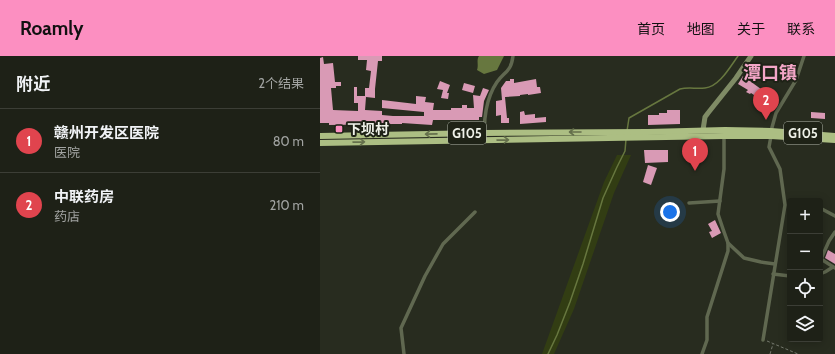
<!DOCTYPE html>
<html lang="zh">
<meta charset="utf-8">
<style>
body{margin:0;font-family:Cabin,"Noto Sans SC",sans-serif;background:#2b2e24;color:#f1f3f6}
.controls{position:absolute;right:12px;bottom:12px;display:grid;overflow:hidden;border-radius:4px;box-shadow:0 2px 10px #0003}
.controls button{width:36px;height:36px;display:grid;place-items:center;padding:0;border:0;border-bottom:1px solid #3c3e36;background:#1e2117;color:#f1f3f6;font:20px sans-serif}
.you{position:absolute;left:350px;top:156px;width:14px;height:14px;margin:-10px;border:3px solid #fff;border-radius:50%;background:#1a73e8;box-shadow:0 0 0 6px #1a73e833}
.badge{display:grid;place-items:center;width:26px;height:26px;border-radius:50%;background:#fc8fc1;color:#fff;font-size:13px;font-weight:700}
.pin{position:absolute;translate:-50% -33px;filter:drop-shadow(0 1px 2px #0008)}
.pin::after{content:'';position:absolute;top:21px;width:14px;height:12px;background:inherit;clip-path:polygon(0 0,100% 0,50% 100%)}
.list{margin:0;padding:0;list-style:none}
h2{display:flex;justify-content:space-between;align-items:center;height:52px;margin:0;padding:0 16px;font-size:17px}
h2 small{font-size:13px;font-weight:400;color:#a1a3a1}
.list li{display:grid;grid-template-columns:26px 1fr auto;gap:12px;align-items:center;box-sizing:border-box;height:64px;padding:0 16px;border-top:1px solid #3c3e36}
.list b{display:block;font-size:15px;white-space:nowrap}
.list p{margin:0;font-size:13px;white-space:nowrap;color:#a1a3a1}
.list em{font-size:13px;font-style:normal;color:#a1a3a1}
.icon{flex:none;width:22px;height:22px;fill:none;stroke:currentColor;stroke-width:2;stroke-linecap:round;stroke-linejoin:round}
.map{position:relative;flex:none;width:515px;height:298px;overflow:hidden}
header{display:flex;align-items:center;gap:24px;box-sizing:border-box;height:56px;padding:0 20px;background:#fc8fc1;color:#111}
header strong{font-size:19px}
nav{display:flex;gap:22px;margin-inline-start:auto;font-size:14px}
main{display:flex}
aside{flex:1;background:#1e2117}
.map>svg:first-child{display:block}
.green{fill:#323d13}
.water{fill:#67773f}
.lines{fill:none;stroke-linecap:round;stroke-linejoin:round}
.stream{stroke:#67773f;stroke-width:1.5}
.building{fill:#d99ab5}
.path{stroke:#74786d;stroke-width:1;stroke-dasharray:3 2;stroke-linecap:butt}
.street{stroke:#606850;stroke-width:3.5}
.secondary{stroke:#7f8b65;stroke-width:5}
.highway{stroke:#acbe83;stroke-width:6}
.oneway{stroke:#65704c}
.poi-dot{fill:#fc8fc1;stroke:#1e2216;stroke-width:1.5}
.labels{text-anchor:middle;stroke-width:4;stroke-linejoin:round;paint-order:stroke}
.shield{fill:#1e2216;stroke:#b0b4aa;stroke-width:1}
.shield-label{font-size:13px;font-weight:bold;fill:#eff2e9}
.poi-label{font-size:14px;font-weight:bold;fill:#eff2e9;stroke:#1e2216;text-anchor:start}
.district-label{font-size:18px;font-weight:bold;fill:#f3a6c7;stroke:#1e2216}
</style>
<header>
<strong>Roamly</strong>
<nav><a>首页</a><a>地图</a><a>关于</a><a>联系</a></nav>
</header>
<main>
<aside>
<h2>附近<small>2个结果</small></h2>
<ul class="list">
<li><span class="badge" style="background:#e0444e">1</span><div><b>赣州开发区医院</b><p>医院</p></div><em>80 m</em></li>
<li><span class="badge" style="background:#e0444e">2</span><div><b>中联药房</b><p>药店</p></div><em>210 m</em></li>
</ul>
</aside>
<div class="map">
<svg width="515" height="298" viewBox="0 0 515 298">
<rect width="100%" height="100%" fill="#282c1f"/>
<!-- green -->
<polygon class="green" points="297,99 311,99 294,137 254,253 234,298 222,298 284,126"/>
<!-- water -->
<path class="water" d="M159,0H184L177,14L164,18L157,14C159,9 156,4 159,0Z"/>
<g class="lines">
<!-- stream -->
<g class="stream">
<path d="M307,75L309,62L360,33C368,31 376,33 385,32C399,31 410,11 418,0"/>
<polyline points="228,298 237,279 250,246 263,208 283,142 297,111 305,95 306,83"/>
</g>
</g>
<!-- building -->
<g class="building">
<polygon points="38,0 62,0 62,5 58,5 55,33 55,42 46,41 45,54 62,55 62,59 73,60 104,60 104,56 62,52 62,44 96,48 96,40 106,41 105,46 114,47 113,54 131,54 131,52 142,52 142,49 147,49 147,52 154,52 153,39 160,40 163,32 169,34 164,45 162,61 159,61 159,64 113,64 112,69 82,67 82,68 73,68 9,69 9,67 0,67 0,2 3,1 4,8 13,7 15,26 21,26 21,30 16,30 16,32 11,32 13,54 38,55 38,47 34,47 34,31 37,31 37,40 45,40 45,32 49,32 51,15 46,14 47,4 38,4"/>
<polygon points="423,20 445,36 440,43 431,37 430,38 426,36 428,34 418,28"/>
<polygon points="190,23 194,23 194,27 216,23 217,31 220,31 221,37 208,39 208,38 200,39 200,40 185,41 187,62 189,62 189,67 181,67 181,59 176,60 176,45 182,44 181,32 186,25 190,25"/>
<polygon points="120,25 130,29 127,37 129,37 128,43 121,42 123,34 117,33"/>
<polygon points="144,27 155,30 153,37 142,34"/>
<polygon points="347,54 360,54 360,68 328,69 328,59 339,59 339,57 347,57"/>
<polygon points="204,55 205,59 215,58 215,62 226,61 226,66 200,68 200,56"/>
<polygon points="491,56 505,57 505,63 491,62"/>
<polygon points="324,94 348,94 348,106 325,107"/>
<polygon points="328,109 337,112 331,129 323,126"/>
<polygon points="395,164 401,177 392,182 389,176 392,175 388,168"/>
<polygon points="508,194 515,198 515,208 505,202"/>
</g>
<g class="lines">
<!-- path -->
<g class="path">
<polyline points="447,285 478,298"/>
<polyline points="450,298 453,288"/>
</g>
<!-- street -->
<g class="street">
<polyline points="451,75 456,57 476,24 484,0"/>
<polyline points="404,80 404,113 398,158 403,173 408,187 424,202 441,206 455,208"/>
<path d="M165,84C163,65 166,42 177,26C185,15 191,16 193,0"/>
<polyline points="369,147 400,145"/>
<polyline points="500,152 515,160"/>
<polyline points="515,176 509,185 501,203 515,212"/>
<polyline points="453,218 470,220"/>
<polyline points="500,218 505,216 513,211"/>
<polyline points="443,284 465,149 460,113 449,91 451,80"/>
<polyline points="84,298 81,272 105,220 123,188 155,156"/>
<polyline points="382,298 387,284 387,261 408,195 408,187"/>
</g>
<!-- secondary -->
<polyline class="secondary" points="383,74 385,61 388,57 416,22 431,0"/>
<!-- highway -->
<g class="highway">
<polyline points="0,80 164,77 328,76 405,74 451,75 515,80"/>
<polyline points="0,87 404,80 451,80 515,84"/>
</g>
</g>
<!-- one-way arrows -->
<defs><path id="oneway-shaft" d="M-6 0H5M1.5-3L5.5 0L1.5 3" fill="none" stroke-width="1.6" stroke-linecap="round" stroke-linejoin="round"/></defs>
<g class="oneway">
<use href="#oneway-shaft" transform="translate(255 76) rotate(180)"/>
<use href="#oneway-shaft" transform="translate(111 78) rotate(179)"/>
<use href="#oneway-shaft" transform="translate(183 84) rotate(-1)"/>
<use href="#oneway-shaft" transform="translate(39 86) rotate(-1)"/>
</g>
<!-- markers -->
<rect class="poi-dot" x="15" y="69" width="8" height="8" rx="2"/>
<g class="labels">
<!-- shield labels -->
<g class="shield">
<rect x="128" y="66" width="38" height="22" rx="3"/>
<rect x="464" y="66" width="38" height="22" rx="3"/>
</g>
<g class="shield-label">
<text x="147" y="82">G105</text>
<text x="483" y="82">G105</text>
</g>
<!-- poi labels -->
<g class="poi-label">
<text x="27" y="78">下坝村</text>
</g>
<!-- district labels -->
<g class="district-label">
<text x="450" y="23">潭口镇</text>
</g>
</g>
</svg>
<div class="controls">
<button>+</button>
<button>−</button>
<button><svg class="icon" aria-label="locate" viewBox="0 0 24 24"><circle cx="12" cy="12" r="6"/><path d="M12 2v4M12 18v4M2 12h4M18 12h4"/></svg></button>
<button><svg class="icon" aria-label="layers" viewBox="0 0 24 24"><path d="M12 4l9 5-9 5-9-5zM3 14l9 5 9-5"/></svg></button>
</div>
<div class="you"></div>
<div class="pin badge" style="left:375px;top:115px;background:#e0444e">1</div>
<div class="pin badge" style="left:446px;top:64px;background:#e0444e">2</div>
</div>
</main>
